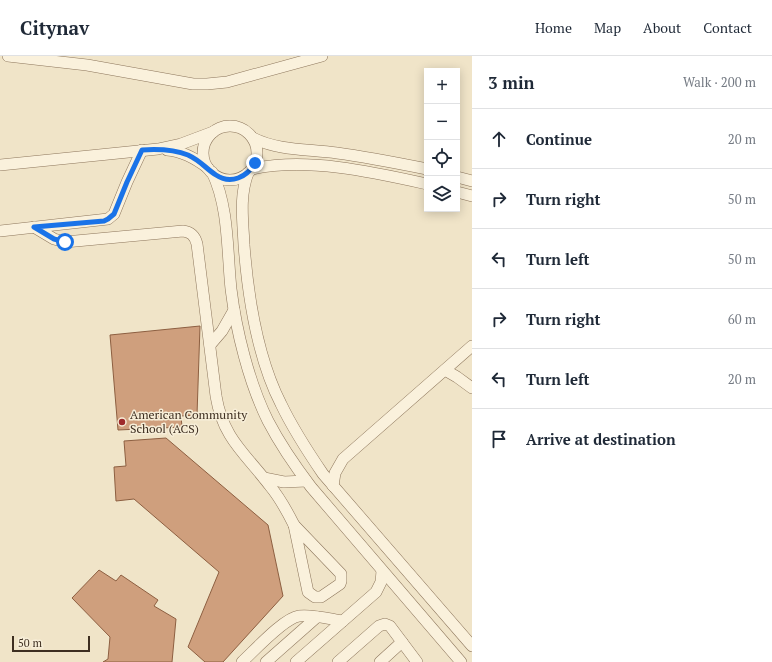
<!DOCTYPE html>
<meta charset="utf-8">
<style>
body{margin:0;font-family:"PT Serif",serif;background:#f2f2f3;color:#1f2937}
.controls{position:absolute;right:12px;top:12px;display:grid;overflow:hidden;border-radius:0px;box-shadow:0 2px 10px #0003}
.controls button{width:36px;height:36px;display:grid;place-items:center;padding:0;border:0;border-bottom:1px solid #e0e1e3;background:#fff;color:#1f2937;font:20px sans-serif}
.scale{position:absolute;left:12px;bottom:10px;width:78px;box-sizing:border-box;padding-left:4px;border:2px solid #3d2e20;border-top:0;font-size:11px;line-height:14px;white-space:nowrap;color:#3d2e20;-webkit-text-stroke:3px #f7eed8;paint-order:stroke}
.stop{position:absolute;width:12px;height:12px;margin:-9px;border:3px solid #1a73e8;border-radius:50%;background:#fff}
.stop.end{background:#1a73e8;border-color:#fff;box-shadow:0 1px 4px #0008}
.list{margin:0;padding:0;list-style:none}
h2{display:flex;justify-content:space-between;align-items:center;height:52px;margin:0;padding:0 16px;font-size:17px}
h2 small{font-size:13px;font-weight:400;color:#747a83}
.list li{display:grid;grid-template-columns:26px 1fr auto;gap:12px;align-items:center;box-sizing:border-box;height:60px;padding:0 16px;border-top:1px solid #e0e1e3}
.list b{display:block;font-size:15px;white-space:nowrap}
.list em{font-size:13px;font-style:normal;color:#747a83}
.icon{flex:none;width:22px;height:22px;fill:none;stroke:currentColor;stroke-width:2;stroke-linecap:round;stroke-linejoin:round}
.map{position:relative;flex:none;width:472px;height:606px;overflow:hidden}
header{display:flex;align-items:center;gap:24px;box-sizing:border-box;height:56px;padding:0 20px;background:#fff;border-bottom:1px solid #e0e1e3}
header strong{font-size:19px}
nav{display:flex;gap:22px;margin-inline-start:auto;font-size:14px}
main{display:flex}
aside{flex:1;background:#fff}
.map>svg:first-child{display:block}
.building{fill:#cf9f7d;stroke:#8d5f41}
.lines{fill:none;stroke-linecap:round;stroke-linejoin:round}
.minor-casing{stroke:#8d765c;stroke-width:12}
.minor{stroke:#faf1dc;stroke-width:11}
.route{stroke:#1a73e8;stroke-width:5}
.poi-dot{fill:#9e2a2b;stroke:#f7eed8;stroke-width:1.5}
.labels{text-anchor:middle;stroke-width:3;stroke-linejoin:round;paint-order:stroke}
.poi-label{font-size:12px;fill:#3d2e20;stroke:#f7eed8;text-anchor:start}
</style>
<header>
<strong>Citynav</strong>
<nav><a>Home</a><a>Map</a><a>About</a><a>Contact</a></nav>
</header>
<main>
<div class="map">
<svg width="472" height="606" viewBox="0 0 472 606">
<rect width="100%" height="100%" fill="#f0e4c8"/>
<!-- building -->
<g class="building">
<polygon points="200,270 197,359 181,360 182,371 118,374 110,279"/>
<polygon points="166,382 268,469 283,540 223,606 205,606 188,591 219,516 134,443 116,445 114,411 126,410 124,385"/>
<polygon points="99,514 116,525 121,519 158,544 154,550 176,563 172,606 103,606 108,603 110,581 72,542"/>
</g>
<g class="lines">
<defs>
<g id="minor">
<polyline points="8,0 87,9 193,28 207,28 227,26 322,0"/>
<circle cx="230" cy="97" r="27"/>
<path d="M253,82C279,95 308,93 337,97C367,101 397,107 427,113"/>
<path d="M167,94C182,95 195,102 208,112"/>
<polyline points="0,109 158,93 181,88 213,76"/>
<path d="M252,113C307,101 373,116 427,128"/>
<path d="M212,116C229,151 227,195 231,233C236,274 249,327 268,365C280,388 295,410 311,431L461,606"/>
<path d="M248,117C239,141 243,165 244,189C248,241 257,301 281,348C293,373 308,396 323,418L472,590"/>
<polyline points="457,121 472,125"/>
<polyline points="457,136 472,140"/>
<path d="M34,171L54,183L65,186L183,175C191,176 195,180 197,188L216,340C223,383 246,398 270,430C280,442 287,455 294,469"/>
<polyline points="0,175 108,163 114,158 127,126 142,94"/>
<polyline points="210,289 222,275 234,254"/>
<polyline points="445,314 457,321 472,332"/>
<polyline points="264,422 284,426 306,425"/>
<polyline points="333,430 335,417 343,403 472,290"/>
<polygon points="294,469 341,518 341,525 340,528 321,541 315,541 308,536"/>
<path d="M242,606C255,594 284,562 299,560C311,558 330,563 343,565"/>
<polyline points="266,606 317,561"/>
<polyline points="296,606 376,536 381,526 382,515"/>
<polyline points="338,606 379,570 385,568 390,570 417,606"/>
<polyline points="380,606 402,586"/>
</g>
</defs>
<!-- minor casing -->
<use href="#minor" class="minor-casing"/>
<!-- minor -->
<use href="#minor" class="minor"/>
</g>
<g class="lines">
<!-- route -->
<path class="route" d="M65,186L54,183L34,171L104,165L108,163L114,158L127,126L142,94C158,93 173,93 188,99C201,105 205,112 216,119C231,129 247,121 255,107"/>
</g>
<!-- markers -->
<circle class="poi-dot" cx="122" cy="366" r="4"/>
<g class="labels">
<!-- poi labels -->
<g class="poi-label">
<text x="130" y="363">American Community<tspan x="130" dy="14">School (ACS)</tspan></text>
</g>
</g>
</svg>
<div class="controls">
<button>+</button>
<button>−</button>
<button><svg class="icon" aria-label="locate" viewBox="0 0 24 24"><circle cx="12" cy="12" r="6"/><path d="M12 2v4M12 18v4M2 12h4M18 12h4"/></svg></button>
<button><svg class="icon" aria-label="layers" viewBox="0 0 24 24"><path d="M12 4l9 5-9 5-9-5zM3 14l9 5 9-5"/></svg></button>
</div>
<div class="scale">50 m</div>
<div class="stop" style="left:65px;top:186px"></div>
<div class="stop end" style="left:255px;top:107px"></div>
</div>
<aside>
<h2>3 min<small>Walk · 200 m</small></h2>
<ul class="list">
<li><svg class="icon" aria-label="ahead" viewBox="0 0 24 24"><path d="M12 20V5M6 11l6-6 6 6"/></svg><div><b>Continue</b></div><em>20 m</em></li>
<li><svg class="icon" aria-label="right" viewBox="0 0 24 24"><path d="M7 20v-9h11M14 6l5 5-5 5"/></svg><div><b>Turn right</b></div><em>50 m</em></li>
<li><svg class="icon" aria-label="left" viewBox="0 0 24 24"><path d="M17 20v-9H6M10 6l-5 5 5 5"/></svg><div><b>Turn left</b></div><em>50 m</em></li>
<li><svg class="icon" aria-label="right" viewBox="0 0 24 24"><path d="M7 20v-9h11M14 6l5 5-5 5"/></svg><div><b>Turn right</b></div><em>60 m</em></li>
<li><svg class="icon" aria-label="left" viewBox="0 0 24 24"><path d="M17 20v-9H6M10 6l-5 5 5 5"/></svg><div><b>Turn left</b></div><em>20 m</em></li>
<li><svg class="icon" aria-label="arrive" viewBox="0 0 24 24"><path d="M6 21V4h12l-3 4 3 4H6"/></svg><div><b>Arrive at destination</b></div></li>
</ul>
</aside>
</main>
